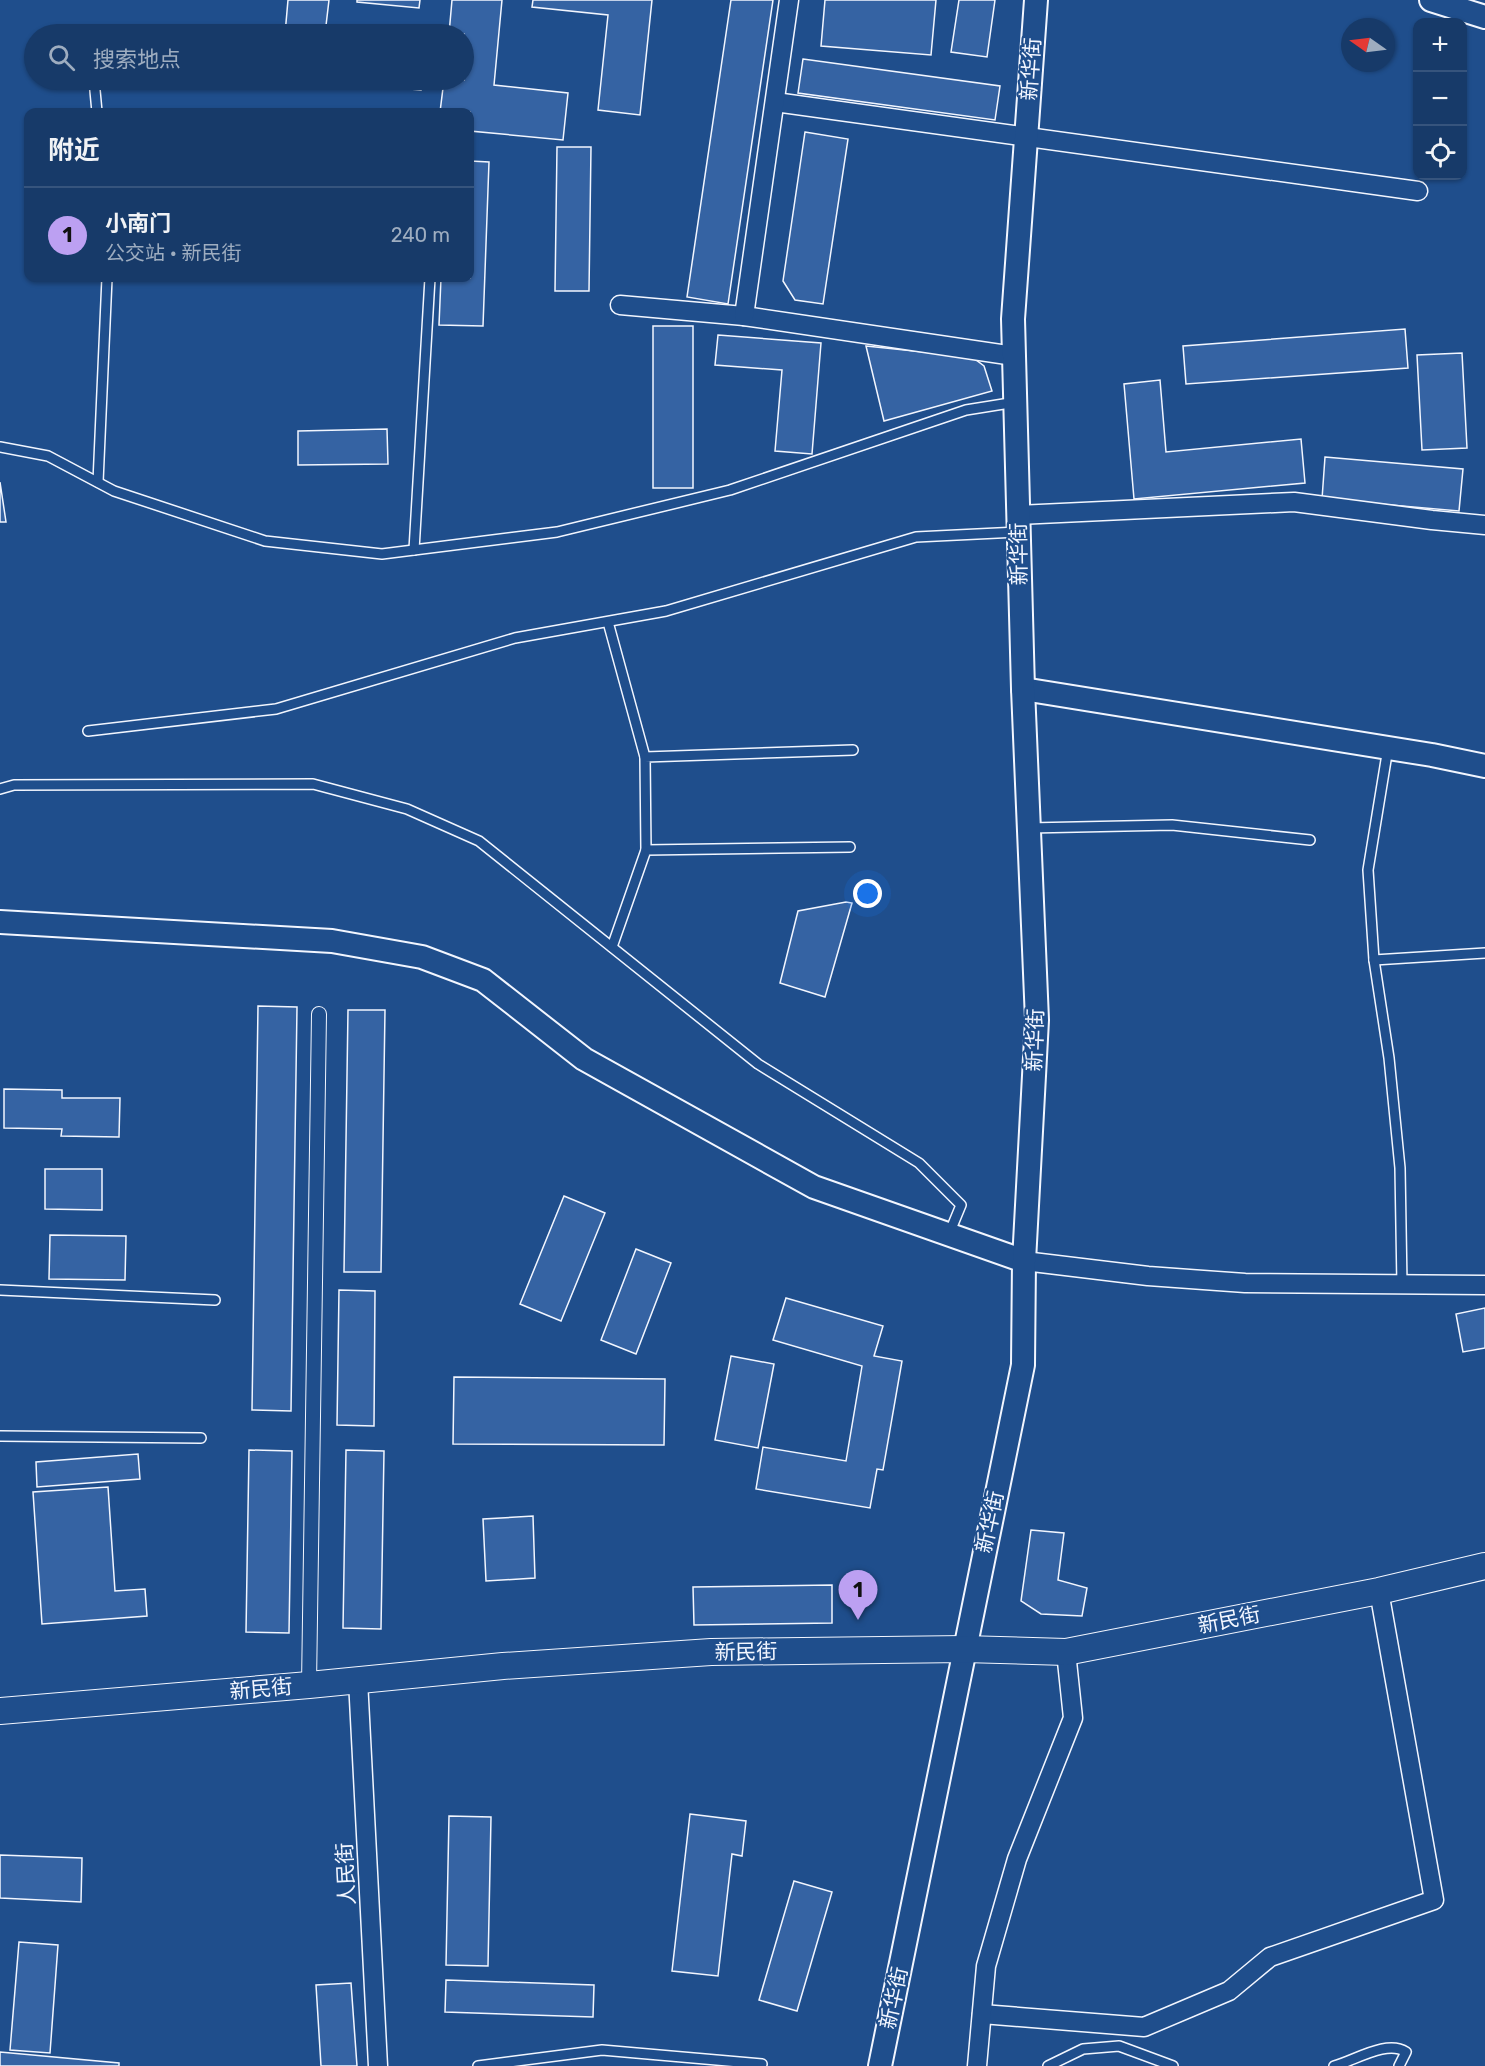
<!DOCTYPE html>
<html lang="zh">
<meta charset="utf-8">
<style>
body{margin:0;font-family:Rubik,"Noto Sans SC",sans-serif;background:#20416f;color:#f1f3f6}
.controls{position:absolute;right:18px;top:18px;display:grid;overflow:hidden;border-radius:12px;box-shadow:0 2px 4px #0004}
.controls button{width:54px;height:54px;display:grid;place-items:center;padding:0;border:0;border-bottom:2px solid #36547d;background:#173a69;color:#f1f3f6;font:30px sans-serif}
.compass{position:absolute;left:1341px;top:18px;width:54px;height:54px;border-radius:50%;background:#173a69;box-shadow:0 2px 4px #0004;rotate:284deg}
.you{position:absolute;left:868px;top:894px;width:21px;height:21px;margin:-15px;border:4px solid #fff;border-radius:50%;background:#1a73e8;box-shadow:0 0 0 9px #1a73e833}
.badge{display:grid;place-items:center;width:39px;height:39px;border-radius:50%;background:#bca0f2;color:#111;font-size:20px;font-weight:700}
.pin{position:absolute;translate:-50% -50px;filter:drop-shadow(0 2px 3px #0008)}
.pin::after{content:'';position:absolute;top:32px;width:21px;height:18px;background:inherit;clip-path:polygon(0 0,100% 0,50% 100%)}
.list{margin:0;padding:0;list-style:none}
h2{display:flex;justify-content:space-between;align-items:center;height:78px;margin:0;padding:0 24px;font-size:26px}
h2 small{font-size:20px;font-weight:400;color:#9eadc0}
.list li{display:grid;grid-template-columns:39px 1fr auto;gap:18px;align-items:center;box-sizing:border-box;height:96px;padding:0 24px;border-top:2px solid #36547d}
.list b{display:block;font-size:22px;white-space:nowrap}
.list p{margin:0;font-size:20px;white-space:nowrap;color:#9eadc0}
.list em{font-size:20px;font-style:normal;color:#9eadc0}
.icon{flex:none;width:33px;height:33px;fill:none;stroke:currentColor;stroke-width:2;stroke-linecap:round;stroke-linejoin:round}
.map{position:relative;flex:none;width:1485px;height:2066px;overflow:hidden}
.search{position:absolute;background:#173a69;box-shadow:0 2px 4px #0004;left:24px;top:24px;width:450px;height:66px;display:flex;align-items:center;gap:15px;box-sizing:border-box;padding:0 21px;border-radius:33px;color:#9eadc0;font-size:22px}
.panel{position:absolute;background:#173a69;box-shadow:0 2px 4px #0004;left:24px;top:108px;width:450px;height:174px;border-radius:12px}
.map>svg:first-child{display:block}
.building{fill:#3563a3;stroke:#f2f6ff;stroke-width:1.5}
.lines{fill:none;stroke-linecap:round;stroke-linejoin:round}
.service-casing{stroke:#f2f6ff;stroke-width:12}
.pedestrian-casing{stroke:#f2f6ff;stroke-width:16}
.minor-casing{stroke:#f2f6ff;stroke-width:21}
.tertiary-casing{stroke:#f2f6ff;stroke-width:26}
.secondary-casing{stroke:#f2f6ff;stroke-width:28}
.service{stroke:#1f4e8c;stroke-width:9}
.pedestrian{stroke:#1f4e8c;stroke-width:14}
.minor{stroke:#1f4e8c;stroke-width:18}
.tertiary{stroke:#1f4e8c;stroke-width:22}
.secondary{stroke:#1f4e8c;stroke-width:26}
.labels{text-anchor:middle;stroke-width:4.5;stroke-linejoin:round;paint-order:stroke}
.street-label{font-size:21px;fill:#f2f6ff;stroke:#1f4e8c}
</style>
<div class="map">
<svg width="1485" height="2066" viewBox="0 0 1485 2066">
<rect width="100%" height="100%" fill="#1f4e8c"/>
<!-- building -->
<g class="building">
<polygon points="288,0 329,0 325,34 285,34"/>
<polygon points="357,0 420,0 419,8 357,2"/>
<polygon points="452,0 502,0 494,85 568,93 563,140 470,131 470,112 440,112 444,80 464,80 464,34 449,34"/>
<polygon points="533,0 652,0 640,115 598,110 608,15 532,7"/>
<polygon points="731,0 773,0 728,304 687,297"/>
<polygon points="825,0 936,0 931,55 821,46"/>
<polygon points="959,0 995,0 987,57 951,52"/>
<polygon points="803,59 1000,86 995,120 798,93"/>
<polygon points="373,80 422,80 421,90 372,86"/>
<polygon points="805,132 848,139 823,304 795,300 783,281"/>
<polygon points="557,147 591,147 589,291 555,291"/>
<polygon points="470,161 489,162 483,326 439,325 441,278 470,278"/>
<rect x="653" y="326" width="40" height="162"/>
<polygon points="1405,329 1408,368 1186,384 1183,346"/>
<polygon points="718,335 821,343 812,454 775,451 782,370 715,365"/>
<polygon points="866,346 972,357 984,366 992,391 884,421"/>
<polygon points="1462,353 1467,448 1422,450 1417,355"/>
<polygon points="1160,380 1166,452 1301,439 1305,483 1134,499 1124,384"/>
<polygon points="387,429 388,464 298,465 298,431"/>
<polygon points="1325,457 1463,469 1459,511 1322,499"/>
<polygon points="0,482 6,522 0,522"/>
<polygon points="846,902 852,903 825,997 780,983 798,911"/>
<polygon points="258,1006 297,1007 291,1411 252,1410"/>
<polygon points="348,1010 385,1010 381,1272 344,1272"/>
<polygon points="4,1089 62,1090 62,1098 120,1098 119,1137 61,1136 62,1129 4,1128"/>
<polygon points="45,1169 102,1169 102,1210 45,1209"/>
<polygon points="564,1196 605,1213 561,1321 520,1304"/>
<polygon points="50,1235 126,1236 125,1280 49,1279"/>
<polygon points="636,1249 671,1263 636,1354 601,1340"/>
<polygon points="339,1290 375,1291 374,1426 337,1425"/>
<polygon points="786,1298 883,1326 874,1356 902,1361 883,1470 877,1469 870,1508 756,1489 763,1447 846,1461 862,1366 773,1340"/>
<polygon points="1485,1308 1485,1348 1463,1352 1456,1314"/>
<polygon points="731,1356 774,1364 758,1448 715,1440"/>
<polygon points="454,1377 665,1379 664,1445 453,1444"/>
<polygon points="249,1450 292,1451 289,1633 246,1632"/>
<polygon points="346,1450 384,1451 381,1629 343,1628"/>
<polygon points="138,1454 140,1479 37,1487 36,1462"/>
<polygon points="108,1487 115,1591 145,1589 147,1616 42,1624 33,1492"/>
<polygon points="533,1516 535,1578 486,1581 483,1519"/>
<polygon points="1031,1530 1064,1533 1058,1580 1087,1588 1082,1616 1041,1614 1021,1601"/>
<polygon points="832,1585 832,1623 694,1625 693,1587"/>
<polygon points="690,1814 746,1821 742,1856 732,1854 718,1976 672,1971"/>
<polygon points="449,1816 491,1817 488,1966 446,1965"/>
<polygon points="0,1855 82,1858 81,1902 0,1898"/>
<polygon points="794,1881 832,1892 797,2011 759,2000"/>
<polygon points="19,1942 58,1945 50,2053 10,2050"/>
<polygon points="446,1980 594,1985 593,2017 445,2012"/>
<polygon points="351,1983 357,2066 321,2066 316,1985"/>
<polygon points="0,2052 119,2063 119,2066 0,2066"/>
</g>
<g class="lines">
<defs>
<g id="service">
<polyline points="94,80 97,112"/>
<polyline points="0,447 48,456 114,491 265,541 382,554 557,532 730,490 966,410 1016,402"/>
<polyline points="98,482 107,278"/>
<polyline points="414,550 430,278"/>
<polyline points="608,622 645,757"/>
<polyline points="88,731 276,709 515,638 666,611 916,537 1019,532"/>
<polyline points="1388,748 1368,870 1374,960 1389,1058 1400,1168 1402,1285"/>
<polyline points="0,789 14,785 313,784 407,809 479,841 758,1064 919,1163 961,1205 949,1234"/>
<polyline points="1029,828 1172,825 1310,840"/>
<polyline points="646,850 645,757 853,750"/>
<polyline points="612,947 646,850 850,847"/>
<polyline points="1374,960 1485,953"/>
<polyline points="0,1290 215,1300"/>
<polyline points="0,1436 201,1438"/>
<polyline points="478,2066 602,2050 762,2064"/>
<polyline points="1048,2066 1083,2049 1119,2046 1173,2066"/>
<path d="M1334,2066C1354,2061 1387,2039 1406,2052L1399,2066"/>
</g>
<polyline id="pedestrian" points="309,1685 319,1014"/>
<g id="minor">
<polyline points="775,102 1418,191"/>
<polyline points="620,305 744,316 1014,356"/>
<polyline points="744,316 789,0"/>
<polyline points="1018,515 1294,502 1432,520 1485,525"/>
<polyline points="1024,1261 1148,1276 1245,1283 1485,1285"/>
<polyline points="358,1680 378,2066"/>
<polyline points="982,2014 1144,2027 1229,1991 1270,1957 1434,1900 1379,1591"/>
<polyline points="977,2066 986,1966 1017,1859 1073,1718 1066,1652"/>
</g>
<g id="tertiary">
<polyline points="1431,0 1485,17"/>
<polyline points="1023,689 1432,755 1485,766"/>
<polyline points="0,922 332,941 422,957 483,980 584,1059 814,1187 1024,1261"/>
<polyline points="880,2066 1023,1365 1024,1261 1037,1020 1023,689 1013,319 1036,0"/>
</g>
<polyline id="secondary" points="0,1711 309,1685 503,1666 711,1652 964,1649 1066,1652 1379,1591 1485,1566"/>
</defs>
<!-- service casing -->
<use href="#service" class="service-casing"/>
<!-- pedestrian casing -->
<use href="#pedestrian" class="pedestrian-casing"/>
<!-- minor casing -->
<use href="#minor" class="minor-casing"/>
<!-- tertiary casing -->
<use href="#tertiary" class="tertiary-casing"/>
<!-- secondary casing -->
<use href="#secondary" class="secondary-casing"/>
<!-- service -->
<use href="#service" class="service"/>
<!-- pedestrian -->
<use href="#pedestrian" class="pedestrian"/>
<!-- minor -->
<use href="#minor" class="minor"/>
<!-- tertiary -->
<use href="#tertiary" class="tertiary"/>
<!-- secondary -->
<use href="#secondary" class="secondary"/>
</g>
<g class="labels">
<!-- street labels -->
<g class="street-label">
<text transform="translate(1031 69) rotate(-86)" y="7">新华街</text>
<text transform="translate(1019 554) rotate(-91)" y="7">新华街</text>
<text transform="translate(1035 1040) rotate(-88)" y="7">新华街</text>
<text transform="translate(990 1522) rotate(-78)" y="7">新华街</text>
<text transform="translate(1229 1620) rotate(-11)" y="7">新民街</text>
<text transform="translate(746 1652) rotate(-1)" y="7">新民街</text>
<text transform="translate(261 1689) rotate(-5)" y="7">新民街</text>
<text transform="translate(346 1874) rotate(-93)" y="7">人民街</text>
<text transform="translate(894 1998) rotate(-78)" y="7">新华街</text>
</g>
</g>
</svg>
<div class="controls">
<button>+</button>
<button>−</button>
<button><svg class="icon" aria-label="locate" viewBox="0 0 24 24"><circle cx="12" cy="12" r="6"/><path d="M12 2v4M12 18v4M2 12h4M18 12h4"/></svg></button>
</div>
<svg class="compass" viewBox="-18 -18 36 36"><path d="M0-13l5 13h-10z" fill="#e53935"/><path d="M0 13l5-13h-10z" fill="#9eadc0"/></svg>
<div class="you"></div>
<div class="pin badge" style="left:858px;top:1620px">1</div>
<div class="search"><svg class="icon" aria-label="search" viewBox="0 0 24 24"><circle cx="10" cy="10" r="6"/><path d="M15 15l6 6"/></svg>搜索地点</div>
<section class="panel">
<h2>附近<small></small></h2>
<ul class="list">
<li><span class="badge">1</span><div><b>小南门</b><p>公交站 · 新民街</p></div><em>240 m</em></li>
</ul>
</section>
</div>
